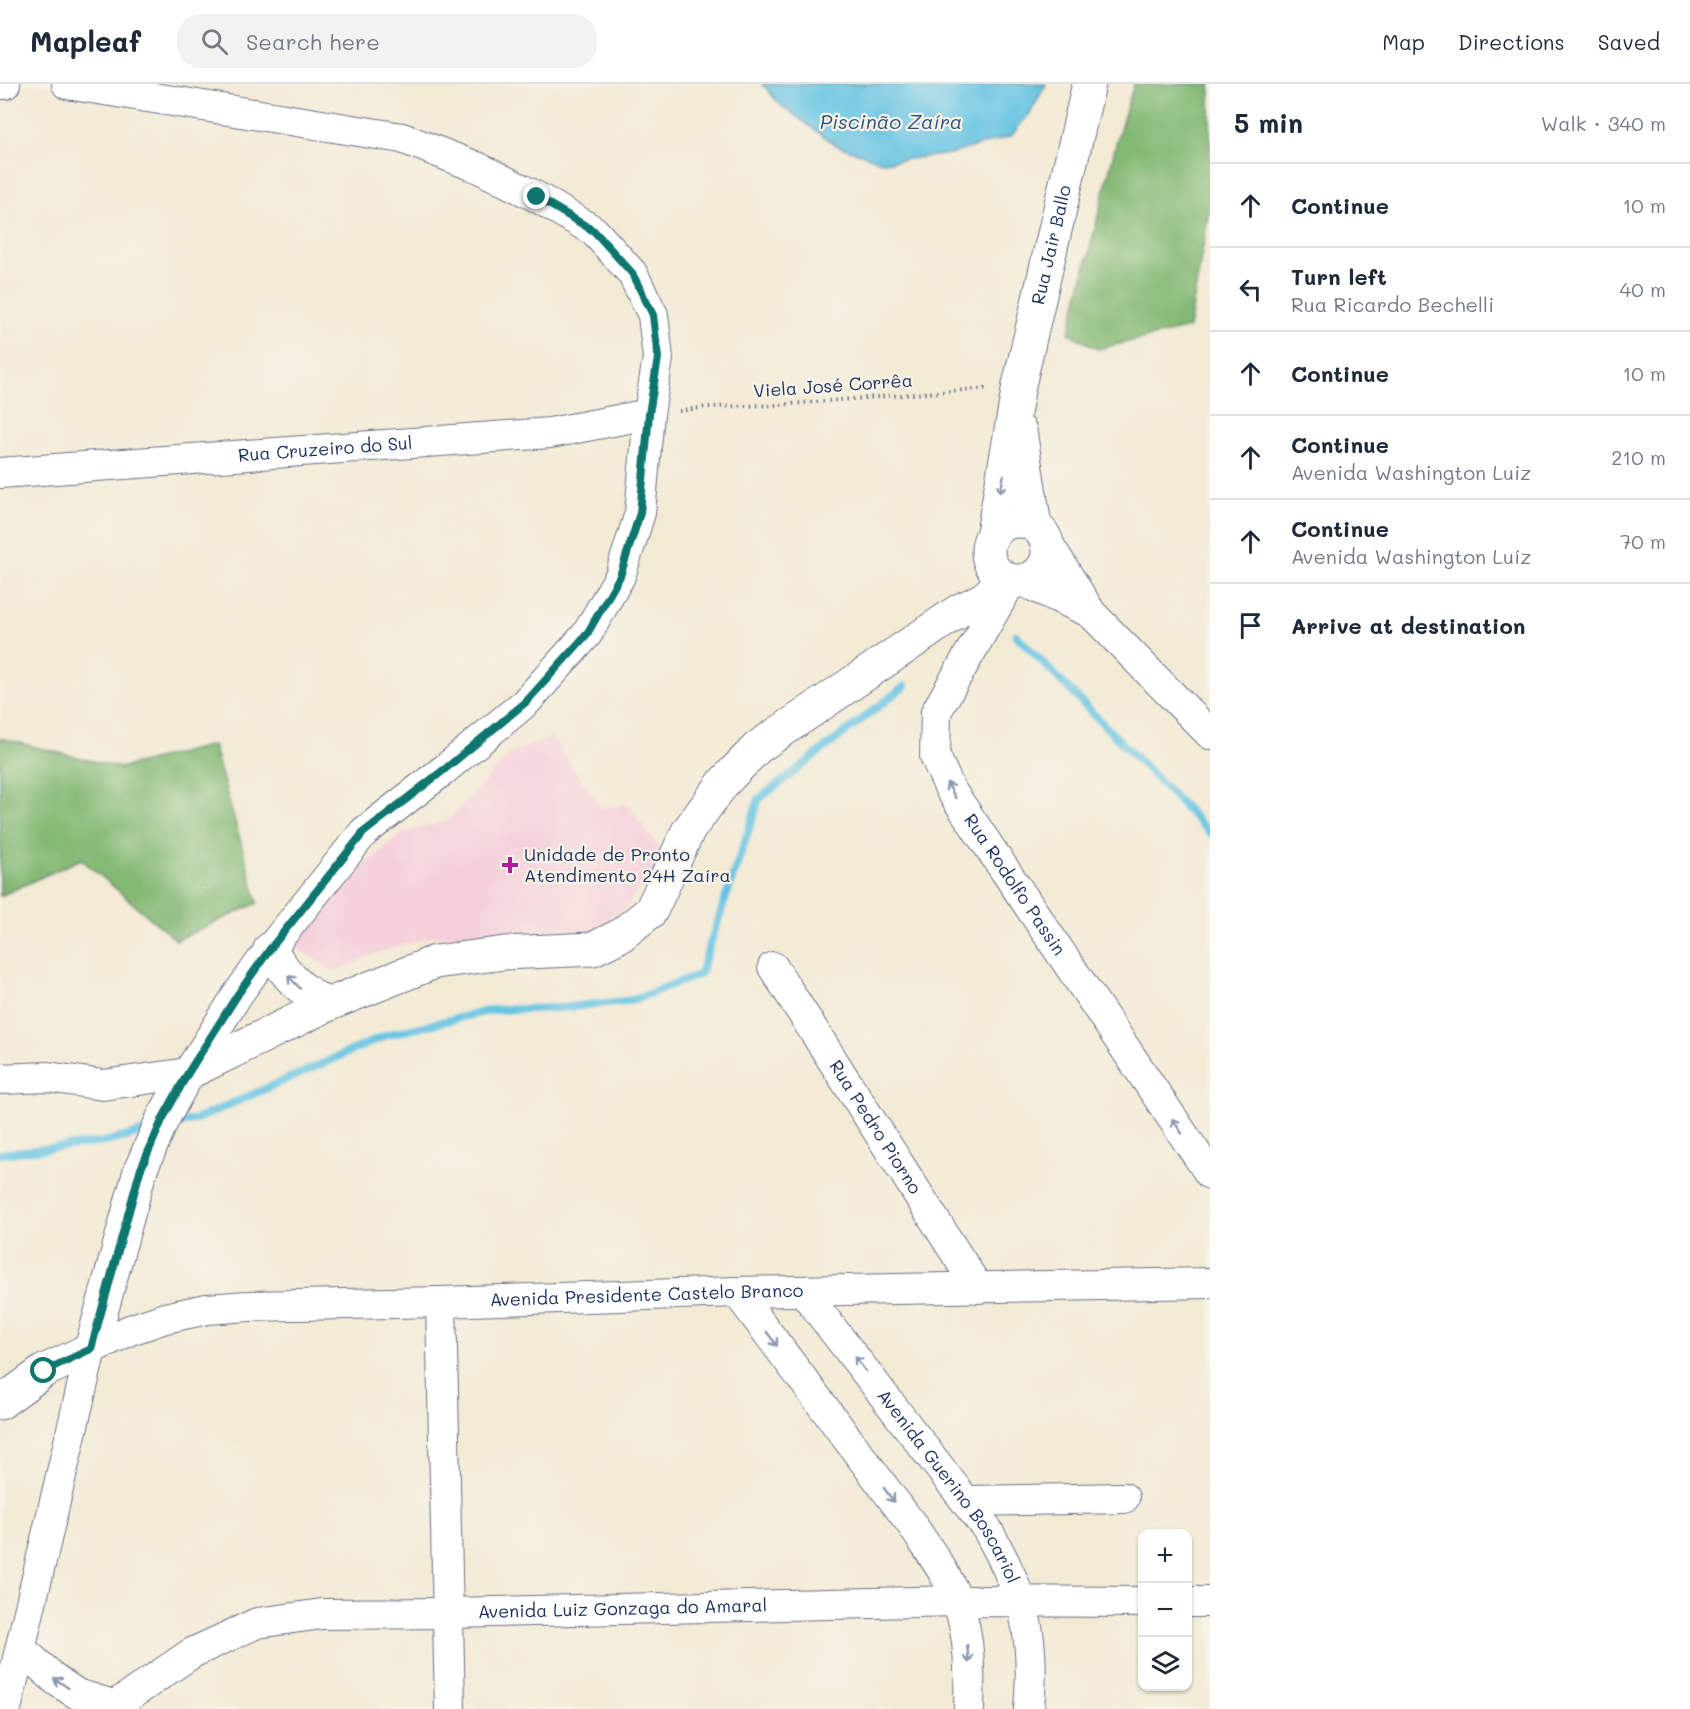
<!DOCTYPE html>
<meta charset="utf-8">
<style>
body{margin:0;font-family:Mali,sans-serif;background:#f2f2f3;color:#1f2937}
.controls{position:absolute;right:18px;bottom:18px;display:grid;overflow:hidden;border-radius:12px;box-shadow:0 2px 4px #0004}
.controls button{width:54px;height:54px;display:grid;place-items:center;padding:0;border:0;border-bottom:2px solid #e0e1e3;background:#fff;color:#1f2937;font:30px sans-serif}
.stop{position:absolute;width:18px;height:18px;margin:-14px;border:4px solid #0f766e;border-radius:50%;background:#fff}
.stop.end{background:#0f766e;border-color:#fff;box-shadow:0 2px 6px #0008}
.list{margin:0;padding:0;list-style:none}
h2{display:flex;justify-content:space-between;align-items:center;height:78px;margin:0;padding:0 24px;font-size:26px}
h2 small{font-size:20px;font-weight:400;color:#747a83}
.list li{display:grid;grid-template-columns:39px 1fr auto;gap:18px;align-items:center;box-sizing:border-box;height:84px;padding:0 24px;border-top:2px solid #e0e1e3}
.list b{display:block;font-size:22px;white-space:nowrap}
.list p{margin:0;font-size:20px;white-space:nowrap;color:#747a83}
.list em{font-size:20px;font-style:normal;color:#747a83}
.icon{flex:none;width:33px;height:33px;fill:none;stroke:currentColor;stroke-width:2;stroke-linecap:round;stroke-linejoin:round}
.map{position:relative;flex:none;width:1210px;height:1625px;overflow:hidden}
header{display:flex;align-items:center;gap:36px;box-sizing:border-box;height:84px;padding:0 30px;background:#fff;border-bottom:2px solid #e0e1e3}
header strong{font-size:28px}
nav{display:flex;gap:33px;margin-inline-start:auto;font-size:21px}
.search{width:420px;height:54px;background:#f2f2f3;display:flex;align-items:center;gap:15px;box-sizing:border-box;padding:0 21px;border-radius:24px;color:#747a83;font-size:22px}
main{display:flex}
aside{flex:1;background:#fff}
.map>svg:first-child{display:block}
.built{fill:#f5cfda}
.forest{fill:#84b975;stroke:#50746a;stroke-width:1.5}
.water{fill:#65c4e3;stroke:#407aa0;stroke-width:1.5}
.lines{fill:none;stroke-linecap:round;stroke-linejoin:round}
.stream{stroke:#65c4e3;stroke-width:8}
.minor-casing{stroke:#677087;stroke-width:32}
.major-casing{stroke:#677087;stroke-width:35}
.path{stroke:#677087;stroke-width:4;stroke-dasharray:1.5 4.5;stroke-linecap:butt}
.minor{stroke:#fff;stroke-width:30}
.major{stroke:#fff;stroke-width:33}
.oneway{stroke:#8d97ae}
.route{stroke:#0f766e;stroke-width:8}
.poi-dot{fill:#b5179e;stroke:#f7f3e8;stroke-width:2}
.labels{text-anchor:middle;stroke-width:4.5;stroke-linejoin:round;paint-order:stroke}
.street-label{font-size:18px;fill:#1b2f5e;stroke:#f7f3e8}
.poi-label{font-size:18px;fill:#1b2f5e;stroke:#f7f3e8;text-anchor:start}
.water-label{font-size:20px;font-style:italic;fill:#2e547f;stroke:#f7f3e8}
</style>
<header>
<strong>Mapleaf</strong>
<div class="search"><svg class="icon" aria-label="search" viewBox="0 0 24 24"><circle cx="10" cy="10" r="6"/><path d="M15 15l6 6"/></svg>Search here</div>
<nav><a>Map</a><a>Directions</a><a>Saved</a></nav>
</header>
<main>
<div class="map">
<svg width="1210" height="1625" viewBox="0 0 1210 1625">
<rect width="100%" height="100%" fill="#f7f3e8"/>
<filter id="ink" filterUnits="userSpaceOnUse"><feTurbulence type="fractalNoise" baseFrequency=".0167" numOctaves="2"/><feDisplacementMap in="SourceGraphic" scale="12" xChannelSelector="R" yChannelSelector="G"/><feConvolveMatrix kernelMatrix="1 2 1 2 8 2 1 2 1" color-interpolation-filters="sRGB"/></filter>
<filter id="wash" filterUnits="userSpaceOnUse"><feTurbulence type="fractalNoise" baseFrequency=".008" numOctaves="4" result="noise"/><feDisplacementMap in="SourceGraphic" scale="24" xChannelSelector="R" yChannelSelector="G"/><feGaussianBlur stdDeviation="1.35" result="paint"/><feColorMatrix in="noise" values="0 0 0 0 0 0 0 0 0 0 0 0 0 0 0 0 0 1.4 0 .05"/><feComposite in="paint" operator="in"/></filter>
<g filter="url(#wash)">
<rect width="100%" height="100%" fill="#f3ead4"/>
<!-- built -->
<polygon class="built" points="552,653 601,724 626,720 664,770 624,826 579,853 496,857 433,852 377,869 335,888 291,860 316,820 404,748 446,737 513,668"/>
<!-- forest -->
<g class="forest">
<polygon points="1134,0 1210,0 1210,121 1189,244 1097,265 1069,249 1118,52"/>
<polygon points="0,654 120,684 213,661 258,819 176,856 81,775 0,812"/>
</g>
<!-- water -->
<polygon class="water" points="762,0 1046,0 1030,29 1011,52 950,70 884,78 836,61 782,22"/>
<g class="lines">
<!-- stream -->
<g class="stream">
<polyline points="1016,551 1210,749"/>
<polyline points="169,1042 197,1035 387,951 492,926 561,924 633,916 700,890 759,715 905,602"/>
<polyline points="0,1070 104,1058 148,1047"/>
</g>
</g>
</g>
<g filter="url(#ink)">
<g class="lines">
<defs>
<g id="minor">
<polyline points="0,0 5,0"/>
<path id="s1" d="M0,389L550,349L649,330"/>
<polyline points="1047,458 1091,529 1210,650"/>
<path id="s2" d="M1012,496L936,628L935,672L950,705L1210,1090"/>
<polyline points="1022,497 1091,529"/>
<path id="s3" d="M773,883L978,1204"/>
<polyline points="0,995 48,993 103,1001 188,989 238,910 270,865 364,748 445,685 526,618 587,550 620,492 640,429 649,330 658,274 653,231 632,189 594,147 537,113 479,84 402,54 67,0"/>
<path id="s4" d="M803,1207L987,1445C1024,1511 1036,1548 1029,1625"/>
<path d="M737,1208L910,1438C927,1464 948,1490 958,1519C970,1553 970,1589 969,1625"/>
<polyline points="441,1218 450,1625"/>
<polyline points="966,1417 1124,1414"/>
<polyline points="1188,1518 1210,1518"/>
<polyline points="21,1565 57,1597 77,1610 110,1620"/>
<path id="s5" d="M6,1625L91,1265L130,1246L165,1234L207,1225L248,1222L441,1218L737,1208L1210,1199"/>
<path id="s6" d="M110,1625L192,1569L257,1539L322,1530L449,1529L957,1517L1142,1518"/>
</g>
<g id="major">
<polyline points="1020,347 1035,442"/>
<circle cx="1018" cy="467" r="30"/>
<path id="s7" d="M993,449L1019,301L1089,0"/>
<path d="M270,865C289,895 297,903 327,921"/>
<path d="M0,1319L44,1287L91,1265L140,1087L163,1034L188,989L327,921L435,878L505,869L593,865L621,851L651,827L688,747L724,698L758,663L960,526C981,517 991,513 1002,492"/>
</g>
</defs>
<!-- minor casing -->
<use href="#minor" class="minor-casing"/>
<!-- major casing -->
<use href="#major" class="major-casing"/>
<!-- path -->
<polyline class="path" points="679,327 707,323 778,321 989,304"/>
<!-- minor -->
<use href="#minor" class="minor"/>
<!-- major -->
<use href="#major" class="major"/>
</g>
<!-- one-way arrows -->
<defs><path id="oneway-shaft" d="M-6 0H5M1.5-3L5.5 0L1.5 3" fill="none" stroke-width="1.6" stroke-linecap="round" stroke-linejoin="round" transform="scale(1.5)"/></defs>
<g class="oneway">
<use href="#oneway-shaft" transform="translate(1002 400) rotate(101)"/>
<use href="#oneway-shaft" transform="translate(951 706) rotate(-119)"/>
<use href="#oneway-shaft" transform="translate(294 898) rotate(-134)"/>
<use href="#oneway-shaft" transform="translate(1177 1042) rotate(-124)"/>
<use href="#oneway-shaft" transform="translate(772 1255) rotate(53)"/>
<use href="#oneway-shaft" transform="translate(860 1280) rotate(-128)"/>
<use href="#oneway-shaft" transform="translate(889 1411) rotate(53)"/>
<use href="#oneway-shaft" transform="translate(968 1570) rotate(84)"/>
<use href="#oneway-shaft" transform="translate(61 1599) rotate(-146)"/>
</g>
</g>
<g class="lines" filter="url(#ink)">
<!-- route -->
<polyline class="route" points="44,1287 91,1265 140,1087 163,1034 188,989 238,910 270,865 364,748 445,685 526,618 587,550 620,492 640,429 649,330 658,274 653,231 632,189 594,147 537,113"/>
</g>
<!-- markers -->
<path class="poi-dot" d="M507 772h6v6h6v6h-6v6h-6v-6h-6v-6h6z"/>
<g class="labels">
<!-- street labels -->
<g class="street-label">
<text dy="6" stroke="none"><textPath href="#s7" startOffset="294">Rua Jair Ballo</textPath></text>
<text transform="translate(833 302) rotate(-4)" y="6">Viela José Corrêa</text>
<text dy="6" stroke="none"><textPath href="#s1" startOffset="326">Rua Cruzeiro do Sul</textPath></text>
<text dy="6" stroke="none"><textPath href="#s2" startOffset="348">Rua Rodolfo Passin</textPath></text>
<text dy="6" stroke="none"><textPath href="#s3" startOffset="190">Rua Pedro Piorno</textPath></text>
<text dy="6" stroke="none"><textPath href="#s5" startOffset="933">Avenida Presidente Castelo Branco</textPath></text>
<text dy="6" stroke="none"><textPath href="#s4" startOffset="244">Avenida Guerino Boscariol</textPath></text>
<text dy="6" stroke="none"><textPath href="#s6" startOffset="537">Avenida Luiz Gonzaga do Amaral</textPath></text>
</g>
<!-- poi labels -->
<g class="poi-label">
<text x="524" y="777">Unidade de Pronto<tspan x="524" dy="21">Atendimento 24H Zaíra</tspan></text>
</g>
<!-- water labels -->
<g class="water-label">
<text x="891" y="45">Piscinão Zaíra</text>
</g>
</g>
</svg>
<div class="controls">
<button>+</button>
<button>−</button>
<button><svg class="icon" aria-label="layers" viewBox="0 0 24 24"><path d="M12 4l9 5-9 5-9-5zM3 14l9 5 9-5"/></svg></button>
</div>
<div class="stop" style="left:44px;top:1287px"></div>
<div class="stop end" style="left:537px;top:113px"></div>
</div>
<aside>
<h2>5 min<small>Walk · 340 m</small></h2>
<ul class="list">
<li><svg class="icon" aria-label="ahead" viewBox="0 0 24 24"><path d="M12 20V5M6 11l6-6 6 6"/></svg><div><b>Continue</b></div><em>10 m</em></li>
<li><svg class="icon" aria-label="left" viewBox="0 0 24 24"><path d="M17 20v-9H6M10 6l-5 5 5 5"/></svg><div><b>Turn left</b><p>Rua Ricardo Bechelli</p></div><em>40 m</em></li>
<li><svg class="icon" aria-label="ahead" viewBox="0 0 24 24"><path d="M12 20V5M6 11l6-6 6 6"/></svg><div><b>Continue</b></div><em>10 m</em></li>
<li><svg class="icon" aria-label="ahead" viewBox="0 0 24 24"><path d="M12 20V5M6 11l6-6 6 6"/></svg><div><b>Continue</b><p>Avenida Washington Luiz</p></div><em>210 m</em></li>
<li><svg class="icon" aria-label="ahead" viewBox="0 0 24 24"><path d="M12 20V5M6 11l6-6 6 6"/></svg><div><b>Continue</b><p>Avenida Washington Luíz</p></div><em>70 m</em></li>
<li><svg class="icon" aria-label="arrive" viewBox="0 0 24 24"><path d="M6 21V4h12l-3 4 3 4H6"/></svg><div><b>Arrive at destination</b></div></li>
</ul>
</aside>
</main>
